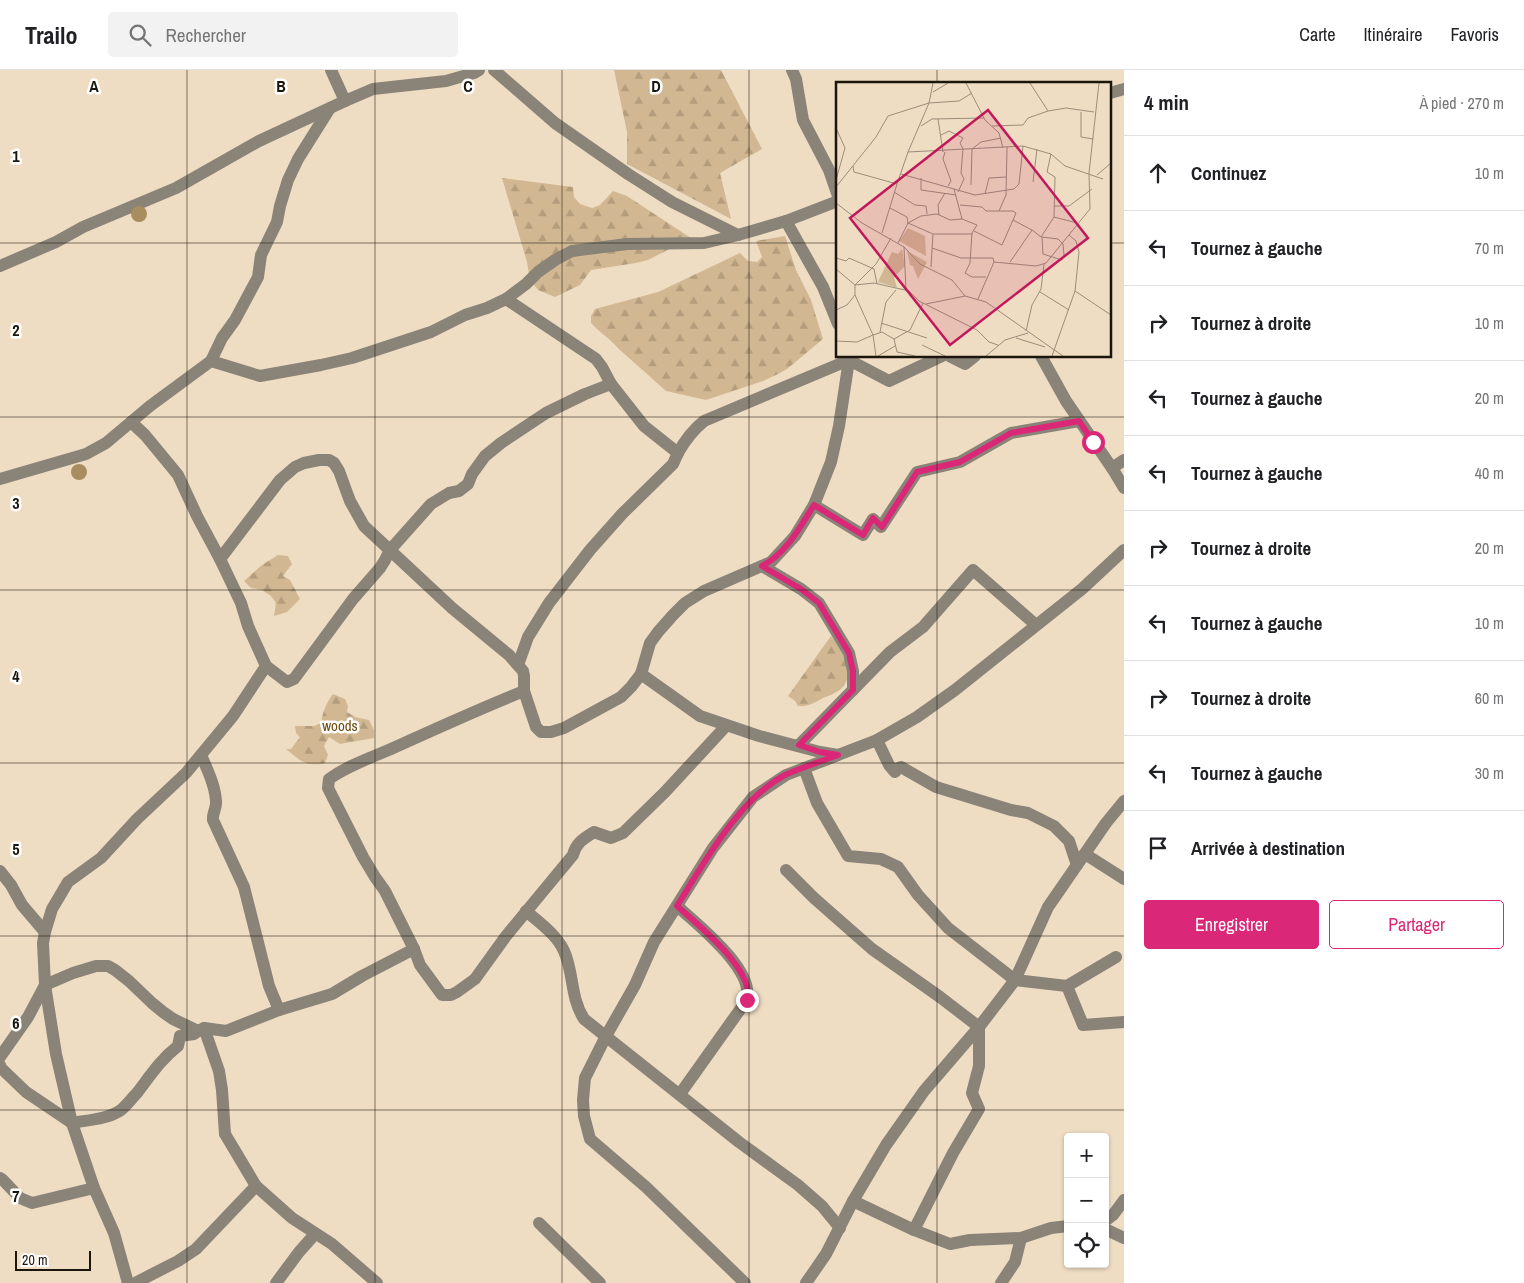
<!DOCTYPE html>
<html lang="fr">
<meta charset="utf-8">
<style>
body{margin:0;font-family:"Archivo Narrow",sans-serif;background:#f2f2f2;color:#202124}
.controls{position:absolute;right:15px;bottom:15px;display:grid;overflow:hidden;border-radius:5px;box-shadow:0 1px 4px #0004}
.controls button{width:45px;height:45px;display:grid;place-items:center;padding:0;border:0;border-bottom:1px solid #e0e0e0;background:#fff;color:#202124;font:25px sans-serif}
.scale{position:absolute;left:15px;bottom:12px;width:76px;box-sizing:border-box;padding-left:5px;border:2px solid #1b150c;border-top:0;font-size:14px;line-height:18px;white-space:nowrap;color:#1b150c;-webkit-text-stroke:4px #fff;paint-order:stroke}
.stop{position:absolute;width:15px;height:15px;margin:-11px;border:4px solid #db2777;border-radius:50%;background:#fff}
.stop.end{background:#db2777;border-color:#fff;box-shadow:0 1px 5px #0008}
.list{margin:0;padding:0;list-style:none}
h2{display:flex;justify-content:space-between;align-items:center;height:65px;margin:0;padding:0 20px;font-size:21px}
h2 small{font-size:16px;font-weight:400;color:#757577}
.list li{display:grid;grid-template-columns:32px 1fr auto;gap:15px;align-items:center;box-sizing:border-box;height:75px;padding:0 20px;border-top:1px solid #e0e0e0}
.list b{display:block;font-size:19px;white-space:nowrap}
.list em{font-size:16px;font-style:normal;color:#757577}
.actions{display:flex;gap:10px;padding:15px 20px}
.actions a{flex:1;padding:11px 0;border:1px solid #db2777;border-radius:5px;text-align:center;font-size:18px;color:#db2777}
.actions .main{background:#db2777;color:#fff}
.icon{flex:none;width:28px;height:28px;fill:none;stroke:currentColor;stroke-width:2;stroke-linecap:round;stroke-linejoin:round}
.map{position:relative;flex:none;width:1124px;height:1213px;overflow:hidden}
header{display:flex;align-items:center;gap:30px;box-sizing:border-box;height:70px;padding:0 25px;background:#fff;border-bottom:1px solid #e0e0e0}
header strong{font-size:24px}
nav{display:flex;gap:28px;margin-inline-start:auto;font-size:18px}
.search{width:350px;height:45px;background:#f2f2f2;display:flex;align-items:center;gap:12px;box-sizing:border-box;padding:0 18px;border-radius:5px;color:#757577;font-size:19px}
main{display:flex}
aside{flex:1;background:#fff}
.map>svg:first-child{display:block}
.forest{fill:url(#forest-firs)}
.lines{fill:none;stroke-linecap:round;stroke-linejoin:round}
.street{stroke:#8a8378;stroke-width:12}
.tree{fill:#a88d60}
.route{stroke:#db2777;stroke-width:6}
.grid{fill:none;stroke:#1b150c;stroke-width:1;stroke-opacity:0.55}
.labels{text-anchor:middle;stroke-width:5;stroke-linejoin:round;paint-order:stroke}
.park-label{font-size:15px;fill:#6e4c0f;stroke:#fff}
.inset-road{fill:none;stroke:#9a8d7a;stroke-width:1}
.view{fill:#c2185b;fill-opacity:0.15;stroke:#c2185b;stroke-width:2.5}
.inset-edge{fill:none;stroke:#1b150c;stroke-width:2.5}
.grid-label{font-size:16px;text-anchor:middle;font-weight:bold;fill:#1b150c;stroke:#fff;stroke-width:5;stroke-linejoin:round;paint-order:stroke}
</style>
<header>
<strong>Trailo</strong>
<div class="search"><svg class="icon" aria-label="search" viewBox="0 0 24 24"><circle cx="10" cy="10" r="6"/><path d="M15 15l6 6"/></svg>Rechercher</div>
<nav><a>Carte</a><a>Itinéraire</a><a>Favoris</a></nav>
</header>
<main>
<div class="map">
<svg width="1124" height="1213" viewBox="0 0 1124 1213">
<defs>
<pattern id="forest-firs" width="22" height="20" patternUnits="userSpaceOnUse" patternTransform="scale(1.25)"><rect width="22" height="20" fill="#d2b892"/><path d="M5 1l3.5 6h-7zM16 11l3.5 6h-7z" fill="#b49d7d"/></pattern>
</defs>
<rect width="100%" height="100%" fill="#efddc3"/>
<!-- forest -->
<g class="forest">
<polygon points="614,0 721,0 762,79 720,103 731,149 627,94 627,62"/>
<polygon points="502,108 573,117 574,127 580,134 592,138 600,135 613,121 627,126 691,168 648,190 636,193 591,200 580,215 555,227 538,220 530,210 527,192"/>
<polygon points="785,166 796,200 811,230 823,269 787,299 778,304 763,311 706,330 666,321 620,280 611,271 597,259 591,253 591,246 595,239 658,222 740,183 748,191 757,192 762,187 756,171"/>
<polygon points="278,485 288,486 292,494 283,506 290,510 300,529 287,542 274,546 276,533 271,526 262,520 251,518 244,511 262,495"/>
<path d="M831,566C842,578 857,605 841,619C836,623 829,626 823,628C814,633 808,637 798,636L795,631L788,626Z"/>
<path d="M333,624L345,629L348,636L347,642L355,647L369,650L374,660V668L340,674L329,667L324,676L328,685L325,693C305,697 301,691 286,679H291L300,667L296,663L295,656H314L321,653C323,642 326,633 333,624Z"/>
</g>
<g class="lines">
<!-- street -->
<g class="street">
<polyline points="331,0 345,31"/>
<polyline points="494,0 555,53 628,104 672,132 738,165"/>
<polyline points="792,0 796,9 803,50 829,100 838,126"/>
<polyline points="1110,23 1124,19"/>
<polyline points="786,151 823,217 838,254"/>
<polyline points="0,196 56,172 83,157 176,118 259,71 345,31 373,19 446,11 474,3 479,0"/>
<path d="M506,229L596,289L602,297L611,314L644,356L678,383C685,370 693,360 704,351L849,290L889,311L942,286"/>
<polyline points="949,286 965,294 975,286"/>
<polyline points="1041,286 1066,331 1112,398"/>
<polyline points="211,291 222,268 235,250 258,207 261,185 277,152 280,136 288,110 298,89 330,38"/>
<polyline points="1124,390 1112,398 1124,418"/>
<polyline points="0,409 86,384 106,373 150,336 211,291 260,306 321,295 352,288 431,262 465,245 487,238 506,229 526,214 538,202 555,190 572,181 627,174 704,173 738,165 786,151 838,131"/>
<polyline points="814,435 863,465 873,449 881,457 917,402 960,392 1011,363 1079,351"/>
<polyline points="220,489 280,410 295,397 304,393 319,390 329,390 334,393 339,401 350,431 364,456 452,538 509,585 523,601 524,606 524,621 536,657 541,662 551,662 564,658 621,627 631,617 641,604 700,646 759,666 820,682 838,685 877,670 917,647 955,620 1082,519 1124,480"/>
<polyline points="762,496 801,519 819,533 849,583 853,601 853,620"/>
<polyline points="518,595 528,567 549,533 590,480 622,444 673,394 678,383"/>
<polyline points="266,596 287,612 294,609 353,529 380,498 385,490 390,480 431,434 449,423 459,421 468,414 472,404 485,386 501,373 546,343 585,324 611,314"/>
<polyline points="641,604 650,573 658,562 673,545 685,533 704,521 771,492 795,466 814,435 831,392 839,356 849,290 848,286"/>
<polyline points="877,670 889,695 895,702 894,700 901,697 936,717 1011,740 1028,743 1054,756 1069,771 1077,795"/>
<polyline points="799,675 890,582 923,557 973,500 1036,555"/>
<polyline points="804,698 817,733 848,786 881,789 898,797 918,825 948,858 1015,910 1067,916 1083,955 1124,952"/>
<polyline points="1085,784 1124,809"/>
<polyline points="786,800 814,828 872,879 940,927 979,957 979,996 972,1023 979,1039 953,1083 914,1160"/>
<polyline points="0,801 11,815 22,835 45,862"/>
<path d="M677,836C696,853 763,906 744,934L680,1024"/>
<path d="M526,841C539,852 557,865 564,881C574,903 570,927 584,949L739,1072L798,1115L822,1136L840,1158"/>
<path d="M414,879L385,821L375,807L363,787L328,718L329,709C347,696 370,688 391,679C435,659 479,639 524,621"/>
<polyline points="1067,916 1116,887"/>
<path d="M279,940L332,924L362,906L414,879L420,895L442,925H451L457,922L475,909L506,866L573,785C576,773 583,769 594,762L611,768L623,763L665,722L726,656"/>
<polyline points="204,958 219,1001 222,1020 225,1064 256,1116 292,1148 332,1174 377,1213"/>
<path d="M198,961L204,958L226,961L279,940L269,916L244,817L213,750C212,743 217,738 216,731C215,715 207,699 201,685"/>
<path d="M0,987L28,947L45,915L73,903L96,896H108L115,900L129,911L152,933L163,942L173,949L198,961L194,964L180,966L178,976C161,989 150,1006 137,1023C132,1028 127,1035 121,1040C108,1049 88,1050 72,1053L26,1022L1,998L0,995"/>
<polyline points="0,1108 3,1110 20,1128 32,1133 94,1118"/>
<polyline points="853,1131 914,1160 950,1174 970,1170 1021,1168 1051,1158 1068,1156"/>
<polyline points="1105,1151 1113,1145 1124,1130"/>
<polyline points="539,1153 600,1213"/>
<polyline points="1105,1159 1124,1168"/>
<polyline points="128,1213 114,1163 94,1118 72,1053 56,984 45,915 43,873 45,862 52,839 68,812 101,788 137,749 186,703 233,646 266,596 248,556 241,533 220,489 197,446 178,405 145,365 131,352"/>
<polyline points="135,1213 178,1191 196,1179 256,1116"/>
<polyline points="276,1213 299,1182 315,1164"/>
<polyline points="745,1213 646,1117 590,1069 584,1046 583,1030 585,1008 606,966 635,915 654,872 713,778 753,727 786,705 836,686"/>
<polyline points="806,1213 826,1184 853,1131 886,1075 924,1021 979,957 1015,910 1048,837 1106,753 1124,731"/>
<polyline points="1001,1213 1015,1192 1021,1168"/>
</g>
</g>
<!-- trees -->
<g class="tree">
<circle cx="139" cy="144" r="8"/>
<circle cx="79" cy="402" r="8"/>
</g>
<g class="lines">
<!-- route -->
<path class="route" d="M747,930C756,901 696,853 677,836C704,793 740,727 787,704C804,697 821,691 838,685L820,682L799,675L853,620V601L849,583L819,533L801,519L762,496C786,484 800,457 814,435L863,465L873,448L882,457L917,402L960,392L1011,363L1079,351L1093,372"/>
</g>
<!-- grid -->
<path class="grid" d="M187,0V1213M375,0V1213M562,0V1213M749,0V1213M937,0V14M0,173H838M1110,173H1124M937,286V1213M0,347H1124M0,520H1124M0,693H1124M0,866H1124M0,1040H1124"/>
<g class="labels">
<!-- park labels -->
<g class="park-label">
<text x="340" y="661">woods</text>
</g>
</g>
<!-- overview -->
<g transform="translate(836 12)">
<rect width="275" height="275" fill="#efddc3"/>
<path d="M72,146L89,154L90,174L63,159ZM66,167L69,184L58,195L61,206L68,207H65L42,200L56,170L62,172ZM71,169L91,180L82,197L77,184L74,183Z" fill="#d2b892"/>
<path class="inset-road" d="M130,1L149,38L163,51L167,66M194,1L212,29L230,26L258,30M97,10L112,1M245,30V55L257,57M102,37L107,70M85,44L96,37L148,36M156,44L187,43L192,36L212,29M0,46L9,66L0,98M105,53L113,49L127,56L124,61L127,67L125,91L128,97L122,110M72,70L93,21L123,19L136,11M109,70L107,77L115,99L112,104M17,84L18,90L61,102L72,70L187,64L215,72L229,84L267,97M65,92L118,107L126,137L141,143L136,151L134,181L129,191L136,195H150M261,93L275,81M85,96V108L120,113M197,100L201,67M135,103L136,67L145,60L165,56M0,105L40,55L52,34L93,21L97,1M118,107L139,113L178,107L183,102L187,64M58,110L79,123L90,124L91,132M149,112L153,96L170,95M0,121L26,141L68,165L84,182L116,198L129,214L150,220L227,274M124,123L146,125L150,129H177L180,131L177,138L196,148M218,124H233L256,107M54,126L71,135L72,141L97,152L95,185M163,129L170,113L171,65M103,133L102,123L109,111M218,135L241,141M138,149L166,163L177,138M46,151L61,102M97,152H136M205,155L218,135L219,95L211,90L215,72M206,155L222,157L227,162L228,173L226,178L207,172ZM55,156L40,182L19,203V213L37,253L46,250L58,257M62,161L72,141L85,134L101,132L114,138L126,137M68,165L70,208M96,166L125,176H157L158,180M0,176L10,179L13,176L38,187L41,202M174,180L196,148L205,155M0,187L19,203L38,201L73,209L83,219L141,248L153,260L162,263M239,209L275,233M204,210L233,228M142,217L158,180L200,184L210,181L254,127L253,91L263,1M90,222L129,214M0,228L11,223L19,213M45,241L91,256M190,249L196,223L205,207L208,182M44,250L50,220L60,208M180,256L209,265M58,257L74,248L87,221M58,257L61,270L79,274M0,259L21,260L37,253L40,274M86,263L109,274M42,274L59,264M150,274L169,258L192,251M216,274L239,209L243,170L240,159L233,153"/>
<path class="view" d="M152,28L252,156L114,263L14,136Z"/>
<rect width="275" height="275" class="inset-edge"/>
</g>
<g class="grid-label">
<text x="94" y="22">A</text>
<text x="281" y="22">B</text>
<text x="468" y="22">C</text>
<text x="656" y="22">D</text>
<text x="16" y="92">1</text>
<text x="16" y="266">2</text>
<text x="16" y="439">3</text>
<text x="16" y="612">4</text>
<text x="16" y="785">5</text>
<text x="16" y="959">6</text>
<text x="16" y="1132">7</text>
</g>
</svg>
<div class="controls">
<button>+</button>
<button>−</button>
<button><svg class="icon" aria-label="locate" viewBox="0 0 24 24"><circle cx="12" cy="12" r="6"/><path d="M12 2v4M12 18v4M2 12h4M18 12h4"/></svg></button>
</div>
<div class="scale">20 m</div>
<div class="stop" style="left:1093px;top:372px"></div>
<div class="stop end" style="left:747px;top:930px"></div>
</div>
<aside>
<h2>4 min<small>À pied · 270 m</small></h2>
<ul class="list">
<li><svg class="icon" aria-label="ahead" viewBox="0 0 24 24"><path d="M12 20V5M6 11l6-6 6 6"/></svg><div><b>Continuez</b></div><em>10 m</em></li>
<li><svg class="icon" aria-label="left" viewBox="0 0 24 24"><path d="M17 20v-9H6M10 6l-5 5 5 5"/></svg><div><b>Tournez à gauche</b></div><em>70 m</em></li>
<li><svg class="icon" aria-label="right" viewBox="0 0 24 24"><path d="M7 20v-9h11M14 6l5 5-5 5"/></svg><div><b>Tournez à droite</b></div><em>10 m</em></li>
<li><svg class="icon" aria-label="left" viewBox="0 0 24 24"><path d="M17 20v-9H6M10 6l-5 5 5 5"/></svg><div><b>Tournez à gauche</b></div><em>20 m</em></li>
<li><svg class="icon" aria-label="left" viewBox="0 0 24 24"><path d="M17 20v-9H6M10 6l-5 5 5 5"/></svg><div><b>Tournez à gauche</b></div><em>40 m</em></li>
<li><svg class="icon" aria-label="right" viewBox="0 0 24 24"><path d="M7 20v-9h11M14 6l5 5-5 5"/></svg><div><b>Tournez à droite</b></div><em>20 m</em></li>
<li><svg class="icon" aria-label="left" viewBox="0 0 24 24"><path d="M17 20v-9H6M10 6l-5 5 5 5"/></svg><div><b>Tournez à gauche</b></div><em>10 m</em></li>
<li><svg class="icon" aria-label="right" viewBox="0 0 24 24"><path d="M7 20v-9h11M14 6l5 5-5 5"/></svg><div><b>Tournez à droite</b></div><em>60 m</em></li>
<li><svg class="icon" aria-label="left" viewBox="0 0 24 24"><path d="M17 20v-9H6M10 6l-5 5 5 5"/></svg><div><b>Tournez à gauche</b></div><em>30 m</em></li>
<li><svg class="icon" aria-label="arrive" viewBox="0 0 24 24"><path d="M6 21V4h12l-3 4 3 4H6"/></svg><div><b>Arrivée à destination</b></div></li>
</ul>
<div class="actions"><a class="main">Enregistrer</a><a>Partager</a></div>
</aside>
</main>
